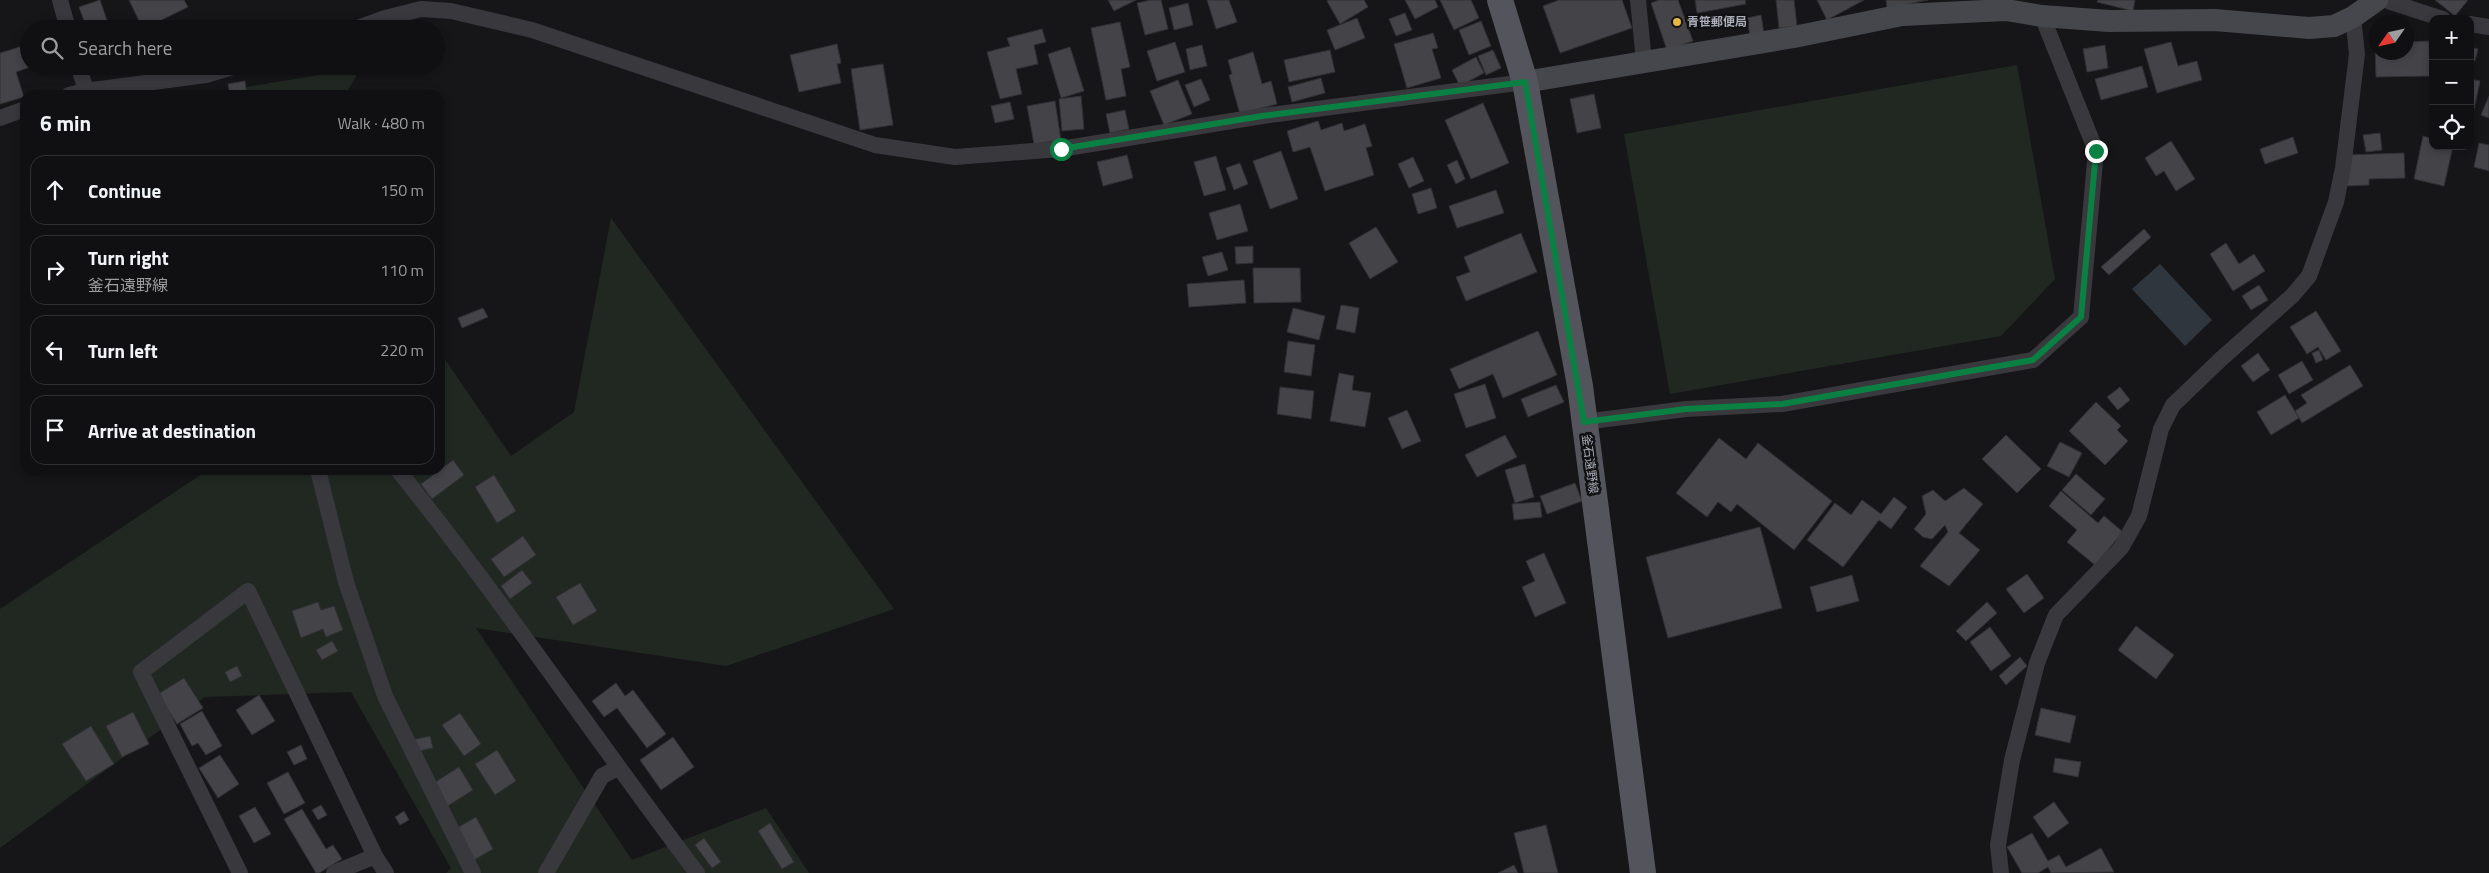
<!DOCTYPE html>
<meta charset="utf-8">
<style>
body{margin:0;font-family:"Titillium Web","Noto Sans JP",sans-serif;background:#19191b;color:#f1f3f6}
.controls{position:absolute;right:15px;top:15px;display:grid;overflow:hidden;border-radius:10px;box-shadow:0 2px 8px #0003}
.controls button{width:45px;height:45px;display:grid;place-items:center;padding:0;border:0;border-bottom:1px solid #303032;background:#101012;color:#f1f3f6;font:25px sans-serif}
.compass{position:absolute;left:2369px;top:15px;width:45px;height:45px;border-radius:50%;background:#101012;box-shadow:0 2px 8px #0003;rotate:236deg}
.stop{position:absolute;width:15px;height:15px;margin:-11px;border:4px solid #0b8043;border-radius:50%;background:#fff}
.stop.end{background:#0b8043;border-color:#fff;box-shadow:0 1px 5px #0008}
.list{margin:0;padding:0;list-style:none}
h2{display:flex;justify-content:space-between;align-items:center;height:65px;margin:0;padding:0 20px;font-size:21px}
h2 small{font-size:16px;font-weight:400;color:#9c9d9f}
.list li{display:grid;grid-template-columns:32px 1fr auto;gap:15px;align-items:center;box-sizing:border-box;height:70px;margin:0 10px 10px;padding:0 10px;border:1px solid #303032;border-radius:15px}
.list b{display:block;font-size:19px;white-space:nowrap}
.list p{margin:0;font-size:16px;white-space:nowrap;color:#9c9d9f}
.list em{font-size:16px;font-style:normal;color:#9c9d9f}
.icon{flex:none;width:28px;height:28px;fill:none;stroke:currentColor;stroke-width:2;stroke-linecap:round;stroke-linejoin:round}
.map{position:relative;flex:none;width:2489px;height:873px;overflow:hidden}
.search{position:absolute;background:#101012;box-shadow:0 2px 8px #0003;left:20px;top:20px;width:425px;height:55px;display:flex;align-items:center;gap:12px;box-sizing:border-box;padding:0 18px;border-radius:28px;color:#9c9d9f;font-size:19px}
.panel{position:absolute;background:#101012;box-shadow:0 2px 8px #0003;left:20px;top:90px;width:425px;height:385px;border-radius:15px}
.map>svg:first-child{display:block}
.green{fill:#212822}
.water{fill:#2f363d}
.building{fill:#434348;stroke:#313034}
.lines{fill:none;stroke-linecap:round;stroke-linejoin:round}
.street{stroke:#38383d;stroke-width:16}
.secondary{stroke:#46474d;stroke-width:22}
.primary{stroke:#54555c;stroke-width:26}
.route{stroke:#0b8043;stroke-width:6}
.poi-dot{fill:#e6b741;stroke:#111113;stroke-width:2}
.labels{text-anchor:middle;stroke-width:5;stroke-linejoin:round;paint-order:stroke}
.poi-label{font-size:12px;font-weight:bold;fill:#a9adb7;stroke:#111113;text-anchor:start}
.street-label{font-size:12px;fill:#a9adb7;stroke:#111113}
</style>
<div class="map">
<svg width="2489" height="873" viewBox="0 0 2489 873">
<rect width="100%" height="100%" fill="#161618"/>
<!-- green -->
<g class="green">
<polygon points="2017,65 2055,279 2001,336 1670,394 1624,134"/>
<polygon points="361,68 345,95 209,95 210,93"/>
<polygon points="611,218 894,609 726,666 476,628 632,860 766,808 809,873 446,873 451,868 351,692 205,697 0,848 0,609 208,470 440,470 440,352 511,456 574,412"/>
</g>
<!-- water -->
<polygon class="water" points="2160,264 2212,320 2185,346 2132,289"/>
<!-- building -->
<g class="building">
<polygon points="100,0 110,29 87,29 79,7"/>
<polygon points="129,0 184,0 188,7 143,29"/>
<polygon points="1108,0 1136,0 1114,11"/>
<polygon points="1151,0 1161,0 1168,29 1145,35 1137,3"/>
<polygon points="1207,0 1229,0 1237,22 1216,29"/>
<polygon points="1329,0 1364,0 1368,7 1340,24 1327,1"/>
<polygon points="1405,0 1435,0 1438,7 1415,19"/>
<polygon points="1440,0 1471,0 1479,18 1454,30"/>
<polygon points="1559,0 1622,0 1632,28 1560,53 1543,6"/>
<polygon points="1659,0 1678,0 1693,41 1667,50 1651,3"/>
<polygon points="1695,0 1745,0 1746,4 1697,13"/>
<polygon points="1776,0 1794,0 1797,26 1779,28"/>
<polygon points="1817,0 1864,0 1827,20"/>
<polygon points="1886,0 1928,0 1887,8"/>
<polygon points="2098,0 2135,0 2133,11 2097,2"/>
<polygon points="2435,0 2468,0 2455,16"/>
<polygon points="1188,3 1193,25 1174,30 1169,8"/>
<polygon points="1405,13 1412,30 1396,36 1389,19"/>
<polygon points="1761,15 1764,34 1750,36 1747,18"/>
<polygon points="1357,18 1365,38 1335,50 1327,30"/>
<polygon points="1481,21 1491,46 1469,55 1459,30"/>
<polygon points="1120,22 1130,67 1121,69 1126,96 1106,100 1091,28"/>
<polygon points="1042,29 1046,42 1034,45 1038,64 1016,69 1022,94 1000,99 987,52 1010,46 1007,38"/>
<polygon points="1433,33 1438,48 1432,49 1441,78 1407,88 1394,44"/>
<polygon points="2429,41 2430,76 2376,77 2375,49 2376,52 2406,52 2406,42"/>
<polygon points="1175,42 1185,72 1157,81 1147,51"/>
<polygon points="2171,42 2178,66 2197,61 2202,80 2157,93 2144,49"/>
<polygon points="29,44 29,66 33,66 16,72 24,97 0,104 0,53"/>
<polygon points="837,44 841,63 837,64 841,83 799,92 790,55"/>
<polygon points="1202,45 1207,66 1190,70 1186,49"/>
<polygon points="2105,45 2108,68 2087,72 2083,49"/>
<polygon points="1070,47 1084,91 1061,98 1048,54"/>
<polygon points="2470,47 2478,49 2475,61 2470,60"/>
<polygon points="1330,50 1335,72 1289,82 1284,60"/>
<polygon points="1493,50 1501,68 1486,75 1478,56"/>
<polygon points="1253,52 1262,84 1271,81 1277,104 1240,114 1229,75 1232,74 1228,60"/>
<polygon points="1476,57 1484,73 1460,86 1452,70"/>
<polygon points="883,64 893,125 860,130 851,69"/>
<polygon points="2142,66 2148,87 2101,100 2095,79"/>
<polygon points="1321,78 1325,93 1292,102 1288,87"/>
<polygon points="1201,79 1210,100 1194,107 1185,85"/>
<polygon points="2470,79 2480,81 2472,119 2470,119"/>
<polygon points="1178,80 1192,114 1164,125 1150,91"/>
<polygon points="245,81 247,95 230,95 228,84"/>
<polygon points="1594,94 1601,128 1577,133 1570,99"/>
<polygon points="1081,96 1084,129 1062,131 1059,99"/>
<polygon points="2489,96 2489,118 2481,115"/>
<polygon points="1055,101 1061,140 1034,144 1027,106"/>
<polygon points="1010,102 1014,119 995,123 991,106"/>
<polygon points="1483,103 1509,163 1471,179 1445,120"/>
<polygon points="1125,110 1129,129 1110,133 1106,114"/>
<polygon points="1318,121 1321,130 1342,123 1344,131 1365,124 1372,146 1366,148 1374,175 1325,191 1310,147 1293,152 1287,131"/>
<polygon points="2380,133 2382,150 2366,152 2363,135"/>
<polygon points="2423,136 2433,139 2433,146 2453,146 2444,186 2414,179"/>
<polygon points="2293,137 2298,153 2265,164 2260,149"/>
<polygon points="2171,141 2195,179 2176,191 2164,171 2156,176 2145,158"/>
<polygon points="2479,143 2489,145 2489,171 2474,167"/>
<polygon points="1281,151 1298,199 1270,209 1253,161"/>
<polygon points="2404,153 2405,178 2369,179 2369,185 2346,186 2345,155"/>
<polygon points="1127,155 1133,178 1103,186 1097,162"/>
<polygon points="1216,156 1226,190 1204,196 1194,162"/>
<polygon points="1413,157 1424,181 1409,188 1398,164"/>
<polygon points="1457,160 1465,179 1456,184 1447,165"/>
<polygon points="1240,163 1248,184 1234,190 1226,168"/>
<polygon points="1431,188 1437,208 1418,214 1412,194"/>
<polygon points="1496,190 1504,213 1457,228 1449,206"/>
<polygon points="1240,204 1248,231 1217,240 1209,213"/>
<polygon points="1376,227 1398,262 1370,279 1349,243"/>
<polygon points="2144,229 2151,237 2109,275 2101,267"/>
<polygon points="1521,233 1537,272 1466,301 1456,277 1470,272 1464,257"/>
<polygon points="2226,243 2239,264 2254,254 2265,271 2233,291 2210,254"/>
<polygon points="1253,246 1253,263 1236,264 1235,247"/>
<polygon points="1222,252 1228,270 1208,276 1202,257"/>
<polygon points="1253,268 1300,268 1301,302 1254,303"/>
<polygon points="1244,280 1246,303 1189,307 1187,284"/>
<polygon points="2259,285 2268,300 2251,310 2242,296"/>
<polygon points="1341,305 1359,308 1355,333 1336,329"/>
<polygon points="483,308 488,317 462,328 458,318"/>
<polygon points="1293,308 1325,316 1319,340 1287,332"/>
<polygon points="2316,311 2341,351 2326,360 2318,347 2307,354 2290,327"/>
<polygon points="1538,331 1557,375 1503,398 1493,374 1459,389 1450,369"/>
<polygon points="1288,341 1315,345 1311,376 1284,372"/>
<polygon points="2319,350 2323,360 2316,363 2312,353"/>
<polygon points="2258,353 2270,370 2253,382 2241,366"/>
<polygon points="2302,361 2313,380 2289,394 2278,375"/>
<polygon points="2350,365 2363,386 2302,423 2295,411 2307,403 2301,395"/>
<polygon points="1339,373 1354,376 1352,390 1371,393 1365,427 1330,421"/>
<polygon points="1485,384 1496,418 1466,428 1454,394"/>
<polygon points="1556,385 1564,402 1528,417 1521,399"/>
<polygon points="1280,387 1314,391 1311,419 1277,414"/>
<polygon points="2120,387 2130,400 2118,410 2107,397"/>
<polygon points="2285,395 2299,418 2271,435 2257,412"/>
<polygon points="2096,402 2121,426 2117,430 2128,441 2105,465 2069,431"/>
<polygon points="1407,410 1421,441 1402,449 1388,418"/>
<polygon points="1505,435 1517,457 1477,477 1465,455"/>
<polygon points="2006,435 2041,469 2017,493 1982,459"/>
<polygon points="1719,438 1746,459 1758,443 1832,501 1794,550 1737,504 1731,512 1718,502 1707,517 1676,493"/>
<polygon points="2060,442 2082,453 2069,477 2047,466"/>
<polygon points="453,460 464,475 432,499 421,484"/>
<polygon points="1525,464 1534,497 1515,503 1505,470"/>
<polygon points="2076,474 2105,499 2091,515 2062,490"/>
<polygon points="494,475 516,511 497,523 475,487"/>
<polygon points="1575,483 1582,501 1547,514 1540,496"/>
<polygon points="1964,488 1983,504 1959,533 1980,550 1949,586 1920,566 1948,532 1945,525 1932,539 1923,537 1914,529 1926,514 1922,496 1933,490 1945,501"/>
<polygon points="2061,491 2098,523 2104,516 2123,532 2095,565 2067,542 2077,530 2049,506"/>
<polygon points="1894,497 1907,507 1891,529 1879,520 1843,567 1807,540 1835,503 1851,515 1862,500 1881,514"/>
<polygon points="1540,502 1542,517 1514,520 1512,504"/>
<polygon points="1760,527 1782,608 1668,638 1646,557"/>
<polygon points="523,536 536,555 504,577 491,559"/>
<polygon points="1544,553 1566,603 1535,617 1522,587 1535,581 1526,561"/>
<polygon points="522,570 532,583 510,599 501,586"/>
<polygon points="2027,574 2044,598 2024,613 2006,589"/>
<polygon points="1852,575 1859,601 1817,612 1810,587"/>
<polygon points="580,583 597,611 573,625 556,597"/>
<polygon points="318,602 321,610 334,606 343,630 326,637 323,629 301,638 292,611"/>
<polygon points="1987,602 1997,613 1966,641 1956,631"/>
<polygon points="2136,626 2174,655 2156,679 2118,650"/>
<polygon points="1990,627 2011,656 1991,671 1970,642"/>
<polygon points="332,641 338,651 322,660 316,650"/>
<polygon points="2020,657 2027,666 2006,685 1999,676"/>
<polygon points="237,666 242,676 230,682 225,672"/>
<polygon points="184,678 203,708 177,724 158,694"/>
<polygon points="616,683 625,696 633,690 666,734 647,748 617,708 604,717 592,701"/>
<polygon points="259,695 275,721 252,735 236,710"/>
<polygon points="2041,708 2076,716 2070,743 2035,735"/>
<polygon points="202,711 222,746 206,755 198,743 192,746 180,724"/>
<polygon points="133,712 149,744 122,757 106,726"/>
<polygon points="460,713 481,744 464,756 442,725"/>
<polygon points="91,726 114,764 86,781 62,744"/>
<polygon points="430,736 433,748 414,752 412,740"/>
<polygon points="673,737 694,767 661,790 640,760"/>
<polygon points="301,745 307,759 294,765 287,752"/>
<polygon points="497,750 516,781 495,795 475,764"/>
<polygon points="220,755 239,784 218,798 199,768"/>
<polygon points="2055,758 2081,762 2078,777 2053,772"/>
<polygon points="459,767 473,790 446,807 432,784"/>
<polygon points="288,772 305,803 284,814 267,783"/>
<polygon points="2054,802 2069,823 2048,838 2033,817"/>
<polygon points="321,805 327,815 318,820 312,810"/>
<polygon points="255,807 271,834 254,843 239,816"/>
<polygon points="302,809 326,849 333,845 342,859 319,873 316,873 284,819"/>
<polygon points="404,811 409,820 400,825 395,817"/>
<polygon points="476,817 493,849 472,861 455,829"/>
<polygon points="770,823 794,862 782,869 758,831"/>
<polygon points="1546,825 1558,873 1524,873 1514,833"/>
<polygon points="2032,833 2048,861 2059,855 2066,867 2101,848 2114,872 2051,873 2048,867 2038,873 2022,873 2007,847"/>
<polygon points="704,838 721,862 712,868 695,845"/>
<polygon points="1514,865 1518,873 1498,873"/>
</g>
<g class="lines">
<!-- street -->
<g class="street">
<polyline points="60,0 68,29"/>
<polyline points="1638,0 1644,62"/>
<polyline points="2390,2 2443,19"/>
<polyline points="2470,24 2489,27"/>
<polyline points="355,29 385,18 421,9 451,11 532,30 875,145 955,157 1061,149 1262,116 1525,82"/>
<polyline points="78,66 88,95"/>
<polyline points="69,95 85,91 206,75 236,66"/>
<polyline points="0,118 25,109"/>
<polyline points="1584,422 1686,409 1782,404 2033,360 2081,317 2096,151 2042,16"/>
<polyline points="318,470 346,582 385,696 473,873"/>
<path d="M398,470C503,601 596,740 697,873"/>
<polyline points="375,856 386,873"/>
<polyline points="240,873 141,672 248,591 375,856 334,873"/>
<polyline points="546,873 602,776 618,768"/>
<polyline points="2001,873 1998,845 2012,760 2037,663 2056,615 2121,548 2139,516 2161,429 2173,405 2221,359 2292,296 2309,276 2336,202 2343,168 2357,54 2353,17"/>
</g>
<!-- secondary -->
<polyline class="secondary" points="1525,82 1794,37 1902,15 2006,10 2042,16 2109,21 2215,20 2309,28 2334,26 2353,17 2377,0"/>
<!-- primary -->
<polyline class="primary" points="1500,0 1525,82 1580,386 1643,873"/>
</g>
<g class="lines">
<!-- route -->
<polyline class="route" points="1061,149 1262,116 1525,82 1584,422 1686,409 1782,404 2033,360 2081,317 2096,151"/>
</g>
<!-- markers -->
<circle class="poi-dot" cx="1677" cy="22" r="5"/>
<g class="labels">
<!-- poi labels -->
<g class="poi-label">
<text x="1687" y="26">青笹郵便局</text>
</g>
<!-- street labels -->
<g class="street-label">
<text transform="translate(1590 464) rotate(83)" y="4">釜石遠野線</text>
</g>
</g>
</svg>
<div class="controls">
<button>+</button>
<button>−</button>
<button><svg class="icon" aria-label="locate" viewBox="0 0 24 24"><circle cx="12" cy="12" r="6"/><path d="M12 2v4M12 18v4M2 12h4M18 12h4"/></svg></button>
</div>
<svg class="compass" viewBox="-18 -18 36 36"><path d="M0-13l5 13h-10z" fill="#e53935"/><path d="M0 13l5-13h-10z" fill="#9c9d9f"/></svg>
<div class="stop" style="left:1061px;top:149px"></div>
<div class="stop end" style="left:2096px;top:151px"></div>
<div class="search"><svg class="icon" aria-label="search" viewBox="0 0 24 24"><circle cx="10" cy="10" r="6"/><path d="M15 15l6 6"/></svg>Search here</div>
<section class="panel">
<h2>6 min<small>Walk · 480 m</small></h2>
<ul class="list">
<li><svg class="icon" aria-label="ahead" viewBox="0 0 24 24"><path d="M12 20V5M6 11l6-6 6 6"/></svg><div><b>Continue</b></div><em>150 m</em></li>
<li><svg class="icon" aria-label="right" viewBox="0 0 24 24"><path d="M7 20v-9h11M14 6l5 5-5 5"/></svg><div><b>Turn right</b><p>釜石遠野線</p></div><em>110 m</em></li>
<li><svg class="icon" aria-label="left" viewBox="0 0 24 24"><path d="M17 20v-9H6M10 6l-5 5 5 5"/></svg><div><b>Turn left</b></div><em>220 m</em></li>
<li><svg class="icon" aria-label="arrive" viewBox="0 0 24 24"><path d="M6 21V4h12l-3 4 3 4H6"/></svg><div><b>Arrive at destination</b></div></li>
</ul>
</section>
</div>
